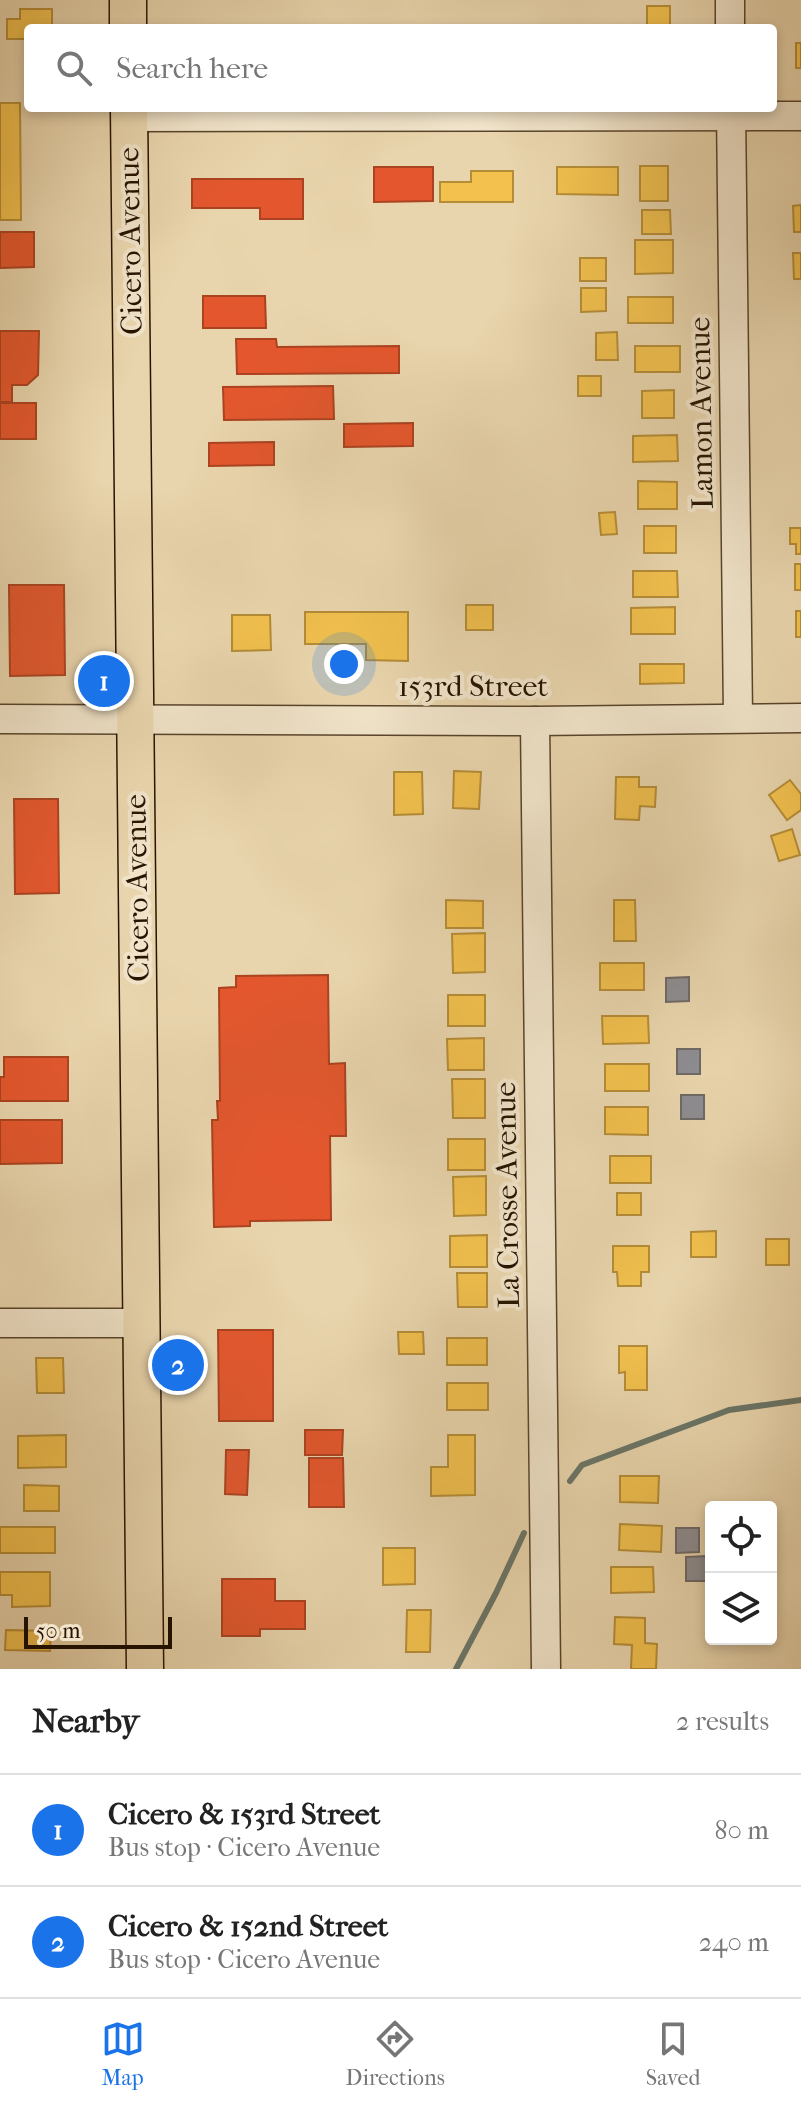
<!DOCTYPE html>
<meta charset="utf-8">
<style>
body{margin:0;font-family:"IM FELL French Canon",serif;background:#f2f2f2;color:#222}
.controls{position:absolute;right:24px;bottom:24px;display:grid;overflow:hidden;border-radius:8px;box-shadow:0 4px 12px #0003}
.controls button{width:72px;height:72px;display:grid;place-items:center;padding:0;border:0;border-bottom:2px solid #e0e0e0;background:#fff;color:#222;font:40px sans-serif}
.scale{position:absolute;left:24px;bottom:20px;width:148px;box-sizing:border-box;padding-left:8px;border:4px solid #271400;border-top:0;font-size:22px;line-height:28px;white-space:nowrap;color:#271400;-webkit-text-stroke:6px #f1e4ca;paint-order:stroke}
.you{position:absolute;left:344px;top:664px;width:28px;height:28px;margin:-20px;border:6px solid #fff;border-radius:50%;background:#1a73e8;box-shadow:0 0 0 12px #1a73e833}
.badge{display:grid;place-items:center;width:52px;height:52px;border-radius:50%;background:#1a73e8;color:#fff;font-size:26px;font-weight:700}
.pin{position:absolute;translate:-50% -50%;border:4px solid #fff;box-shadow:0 2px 8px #0006}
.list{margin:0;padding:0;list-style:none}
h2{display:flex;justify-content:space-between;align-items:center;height:104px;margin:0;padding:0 32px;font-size:34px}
h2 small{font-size:26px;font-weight:400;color:#767676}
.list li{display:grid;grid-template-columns:52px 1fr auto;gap:24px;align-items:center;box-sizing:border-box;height:112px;padding:0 32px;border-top:2px solid #e0e0e0}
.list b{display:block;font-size:30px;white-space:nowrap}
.list p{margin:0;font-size:26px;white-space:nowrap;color:#767676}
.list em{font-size:26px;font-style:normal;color:#767676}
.icon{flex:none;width:44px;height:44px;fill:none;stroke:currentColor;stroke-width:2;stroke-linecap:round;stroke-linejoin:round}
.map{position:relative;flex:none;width:801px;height:1669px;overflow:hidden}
.search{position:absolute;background:#fff;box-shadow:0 4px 12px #0003;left:24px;right:24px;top:24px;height:88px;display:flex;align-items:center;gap:20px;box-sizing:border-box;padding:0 28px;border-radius:8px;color:#767676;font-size:30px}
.sheet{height:328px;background:#fff}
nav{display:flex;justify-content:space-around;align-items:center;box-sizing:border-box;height:112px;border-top:2px solid #e0e0e0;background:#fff;font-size:22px;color:#767676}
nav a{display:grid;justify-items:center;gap:4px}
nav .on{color:#1a73e8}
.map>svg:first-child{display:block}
.homes{fill:#f2c14e;stroke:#b58d37;stroke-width:2}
.shops{fill:#e4572e;stroke:#ab4320;stroke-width:2}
.industry{fill:#8d8d92;stroke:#6e6966;stroke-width:2}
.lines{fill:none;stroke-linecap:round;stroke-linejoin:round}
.stream{stroke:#6a7668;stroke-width:6}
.minor-casing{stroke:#58442b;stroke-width:31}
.major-casing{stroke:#271400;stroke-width:39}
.minor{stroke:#f1e4ca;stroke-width:28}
.major{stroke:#e9d5ad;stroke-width:36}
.labels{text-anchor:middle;stroke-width:8;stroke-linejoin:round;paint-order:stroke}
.street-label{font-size:30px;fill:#271400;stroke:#f1e4ca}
</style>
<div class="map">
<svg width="801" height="1669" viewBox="0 0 801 1669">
<rect width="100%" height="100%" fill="#e9d5ad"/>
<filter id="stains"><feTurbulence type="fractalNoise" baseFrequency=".0025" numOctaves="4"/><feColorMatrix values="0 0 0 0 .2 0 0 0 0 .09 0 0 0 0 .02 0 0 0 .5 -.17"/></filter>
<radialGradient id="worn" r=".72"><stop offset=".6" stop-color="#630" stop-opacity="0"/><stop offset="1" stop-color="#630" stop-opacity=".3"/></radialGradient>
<!-- homes -->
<g class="homes">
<rect x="647" y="6" width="23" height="22"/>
<polygon points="20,9 52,9 52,28 28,28 28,39 7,39 7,19 20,19"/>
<rect x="796" y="43" width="5" height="25"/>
<polygon points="0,103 20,103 21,220 0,220"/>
<rect x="640" y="166" width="28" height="35"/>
<polygon points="557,167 618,167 618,195 557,194"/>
<polygon points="471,171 513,171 513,202 440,202 440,182 471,182"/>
<polygon points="801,205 801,232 794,232 793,206"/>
<polygon points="642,210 670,210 671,234 642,234"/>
<polygon points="635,240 673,240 673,273 635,274"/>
<polygon points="793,253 801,253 801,279 794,279"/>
<rect x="580" y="258" width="26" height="23"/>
<polygon points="581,288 606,288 606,311 581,312"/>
<rect x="628" y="297" width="45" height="26"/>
<polygon points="617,332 618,360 596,360 596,333"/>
<rect x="635" y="346" width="45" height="26"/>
<rect x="578" y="376" width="23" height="20"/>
<polygon points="674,390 674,418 642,418 642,391"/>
<polygon points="677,435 678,461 633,462 633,436"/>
<polygon points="638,481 677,482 677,509 638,509"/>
<polygon points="615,512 617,534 601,535 599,513"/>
<rect x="644" y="526" width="32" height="27"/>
<polygon points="790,528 801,528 801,554 796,554 796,544 790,544"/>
<rect x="795" y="564" width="6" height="26"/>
<polygon points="633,571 677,571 678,597 633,597"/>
<rect x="466" y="605" width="27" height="25"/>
<polygon points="675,607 675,634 631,634 631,608"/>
<rect x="796" y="611" width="5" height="26"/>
<polygon points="305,612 408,612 408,661 366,660 366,644 305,644"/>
<polygon points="232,615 270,615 271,650 232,651"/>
<polygon points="640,664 684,664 684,683 640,684"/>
<polygon points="454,771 481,772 479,809 453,808"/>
<polygon points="394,772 422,772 423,814 394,815"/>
<polygon points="616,777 639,777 639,787 656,787 655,807 640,806 639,820 615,819"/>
<polygon points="790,780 801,794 801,810 787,820 769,795"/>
<polygon points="792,829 800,855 779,861 771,836"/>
<polygon points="446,900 483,901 483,928 446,928"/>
<polygon points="614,900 635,900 636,941 614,941"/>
<polygon points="485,933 485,972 453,973 452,934"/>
<rect x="600" y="963" width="44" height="27"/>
<rect x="448" y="995" width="37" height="31"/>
<polygon points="602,1016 648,1016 649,1043 603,1044"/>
<polygon points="484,1038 484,1070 448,1070 447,1039"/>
<rect x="605" y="1064" width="44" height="27"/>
<polygon points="452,1079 485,1079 485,1118 453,1118"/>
<polygon points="605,1107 648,1107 648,1135 605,1134"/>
<rect x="448" y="1139" width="37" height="31"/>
<rect x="610" y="1156" width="41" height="27"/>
<polygon points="486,1176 486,1215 454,1216 453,1177"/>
<rect x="617" y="1193" width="24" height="22"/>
<polygon points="716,1231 716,1257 691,1257 691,1232"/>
<polygon points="487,1235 487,1267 450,1267 450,1236"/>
<rect x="766" y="1239" width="23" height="26"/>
<polygon points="613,1246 649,1246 649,1272 641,1272 641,1286 618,1286 617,1272 613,1272"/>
<polygon points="457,1273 487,1273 487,1307 458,1307"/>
<polygon points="398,1332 423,1332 424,1354 399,1354"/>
<rect x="447" y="1338" width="40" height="27"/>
<polygon points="619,1346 647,1346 647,1390 625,1390 625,1372 619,1373"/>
<polygon points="36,1358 63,1358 64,1393 37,1393"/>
<rect x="447" y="1383" width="41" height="27"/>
<polygon points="66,1435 66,1467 18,1468 18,1436"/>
<polygon points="448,1435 475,1435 475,1495 431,1496 431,1467 448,1467"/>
<polygon points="620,1476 659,1476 658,1503 620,1502"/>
<polygon points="24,1485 59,1486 59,1511 24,1511"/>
<polygon points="620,1524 662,1526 661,1552 619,1550"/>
<rect x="0" y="1527" width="55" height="26"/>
<polygon points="383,1548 415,1548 415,1584 383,1585"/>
<polygon points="611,1567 653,1567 654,1592 611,1593"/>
<polygon points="0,1572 50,1572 50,1606 12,1607 12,1595 0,1595"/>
<polygon points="407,1610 431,1610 430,1652 406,1652"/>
<polygon points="615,1617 645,1618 645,1643 657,1644 656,1669 631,1669 632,1645 614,1644"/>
<polygon points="6,1630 51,1631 50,1651 5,1650"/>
</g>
<!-- shops -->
<g class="shops">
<rect x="204" y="26" width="84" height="2"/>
<polygon points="374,167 433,167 433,201 374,202"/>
<polygon points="192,179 303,179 303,219 260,219 260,208 192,208"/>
<polygon points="0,232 34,232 34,267 0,268"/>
<polygon points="203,296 265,296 266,328 203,328"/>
<polygon points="0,331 39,331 38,375 27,385 12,385 12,402 0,402"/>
<polygon points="236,339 276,339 277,347 399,346 399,373 237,374"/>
<polygon points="333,386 334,419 224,420 223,387"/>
<rect x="0" y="403" width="36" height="36"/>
<polygon points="413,423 413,446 344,447 344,424"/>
<polygon points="274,442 274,465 209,466 209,443"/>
<polygon points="9,585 64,585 65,675 10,676"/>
<polygon points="14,799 58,799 59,893 15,894"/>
<polygon points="328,975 329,1064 345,1063 346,1136 330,1136 331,1220 250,1221 250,1226 214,1227 212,1120 218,1120 217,1101 220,1101 219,988 236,987 236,976"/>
<polygon points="4,1057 68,1057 68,1101 0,1101 0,1077 4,1077"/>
<polygon points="0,1120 62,1120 62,1163 0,1164"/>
<polygon points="218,1330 273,1330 273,1421 219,1421"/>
<polygon points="305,1430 343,1430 342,1455 305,1455"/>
<polygon points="226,1450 249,1450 247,1495 225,1494"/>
<polygon points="309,1458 343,1458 344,1507 309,1507"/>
<polygon points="222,1579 275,1579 275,1601 305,1601 305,1629 260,1629 260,1636 222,1636"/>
</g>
<!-- industry -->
<g class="industry">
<polygon points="689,977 689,1001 666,1002 666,978"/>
<rect x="677" y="1049" width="23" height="25"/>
<rect x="681" y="1095" width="23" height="24"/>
<polygon points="676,1528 699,1528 699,1552 676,1553"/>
<polygon points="708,1556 709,1581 686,1581 686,1557"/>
</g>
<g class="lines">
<!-- stream -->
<g class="stream">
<polyline points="570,1481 582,1465 729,1410 801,1400"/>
<polyline points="456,1669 496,1593 524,1533"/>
</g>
<defs>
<g id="minor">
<polyline points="730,0 730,28"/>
<polyline points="731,108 738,717"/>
<polyline points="129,117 801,116"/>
<polyline points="0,719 535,721 801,718"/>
<polyline points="535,721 546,1669"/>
<polyline points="0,1323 142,1323"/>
</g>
<g id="major">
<polyline points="128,0 128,28"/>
<polyline points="129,108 145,1669"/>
</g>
</defs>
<!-- minor casing -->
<use href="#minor" class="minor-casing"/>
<!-- major casing -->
<use href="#major" class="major-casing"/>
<!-- minor -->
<use href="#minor" class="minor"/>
<!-- major -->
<use href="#major" class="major"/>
</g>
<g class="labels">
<!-- street labels -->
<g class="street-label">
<text transform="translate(130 241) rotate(-91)" y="10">Cicero Avenue</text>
<text transform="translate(701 413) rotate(-91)" y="10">Lamon Avenue</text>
<text x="473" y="696">153rd Street</text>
<text transform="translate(137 888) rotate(-91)" y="10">Cicero Avenue</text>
<text transform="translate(507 1195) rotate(-91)" y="10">La Crosse Avenue</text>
</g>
</g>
<rect width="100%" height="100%" filter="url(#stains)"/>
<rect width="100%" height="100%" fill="url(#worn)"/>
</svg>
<div class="controls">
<button><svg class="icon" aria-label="locate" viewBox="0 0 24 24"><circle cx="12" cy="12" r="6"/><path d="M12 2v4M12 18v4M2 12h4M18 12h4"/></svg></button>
<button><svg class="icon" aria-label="layers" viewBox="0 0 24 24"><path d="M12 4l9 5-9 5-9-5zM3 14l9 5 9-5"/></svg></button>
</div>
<div class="scale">50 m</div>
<div class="you"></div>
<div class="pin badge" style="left:104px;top:681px">1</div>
<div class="pin badge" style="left:178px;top:1365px">2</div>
<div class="search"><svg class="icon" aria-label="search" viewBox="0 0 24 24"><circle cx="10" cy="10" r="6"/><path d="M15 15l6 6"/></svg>Search here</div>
</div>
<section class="sheet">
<h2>Nearby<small>2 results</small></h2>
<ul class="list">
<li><span class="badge">1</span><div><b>Cicero &amp; 153rd Street</b><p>Bus stop · Cicero Avenue</p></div><em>80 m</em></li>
<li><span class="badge">2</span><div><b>Cicero &amp; 152nd Street</b><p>Bus stop · Cicero Avenue</p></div><em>240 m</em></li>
</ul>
</section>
<nav>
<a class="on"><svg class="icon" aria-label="map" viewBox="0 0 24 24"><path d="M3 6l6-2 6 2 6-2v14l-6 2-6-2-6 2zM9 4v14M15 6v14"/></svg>Map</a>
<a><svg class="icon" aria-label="directions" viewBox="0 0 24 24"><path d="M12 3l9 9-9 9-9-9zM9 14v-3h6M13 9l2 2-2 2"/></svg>Directions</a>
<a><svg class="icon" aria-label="saved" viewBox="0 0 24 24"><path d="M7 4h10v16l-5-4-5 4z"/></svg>Saved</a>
</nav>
